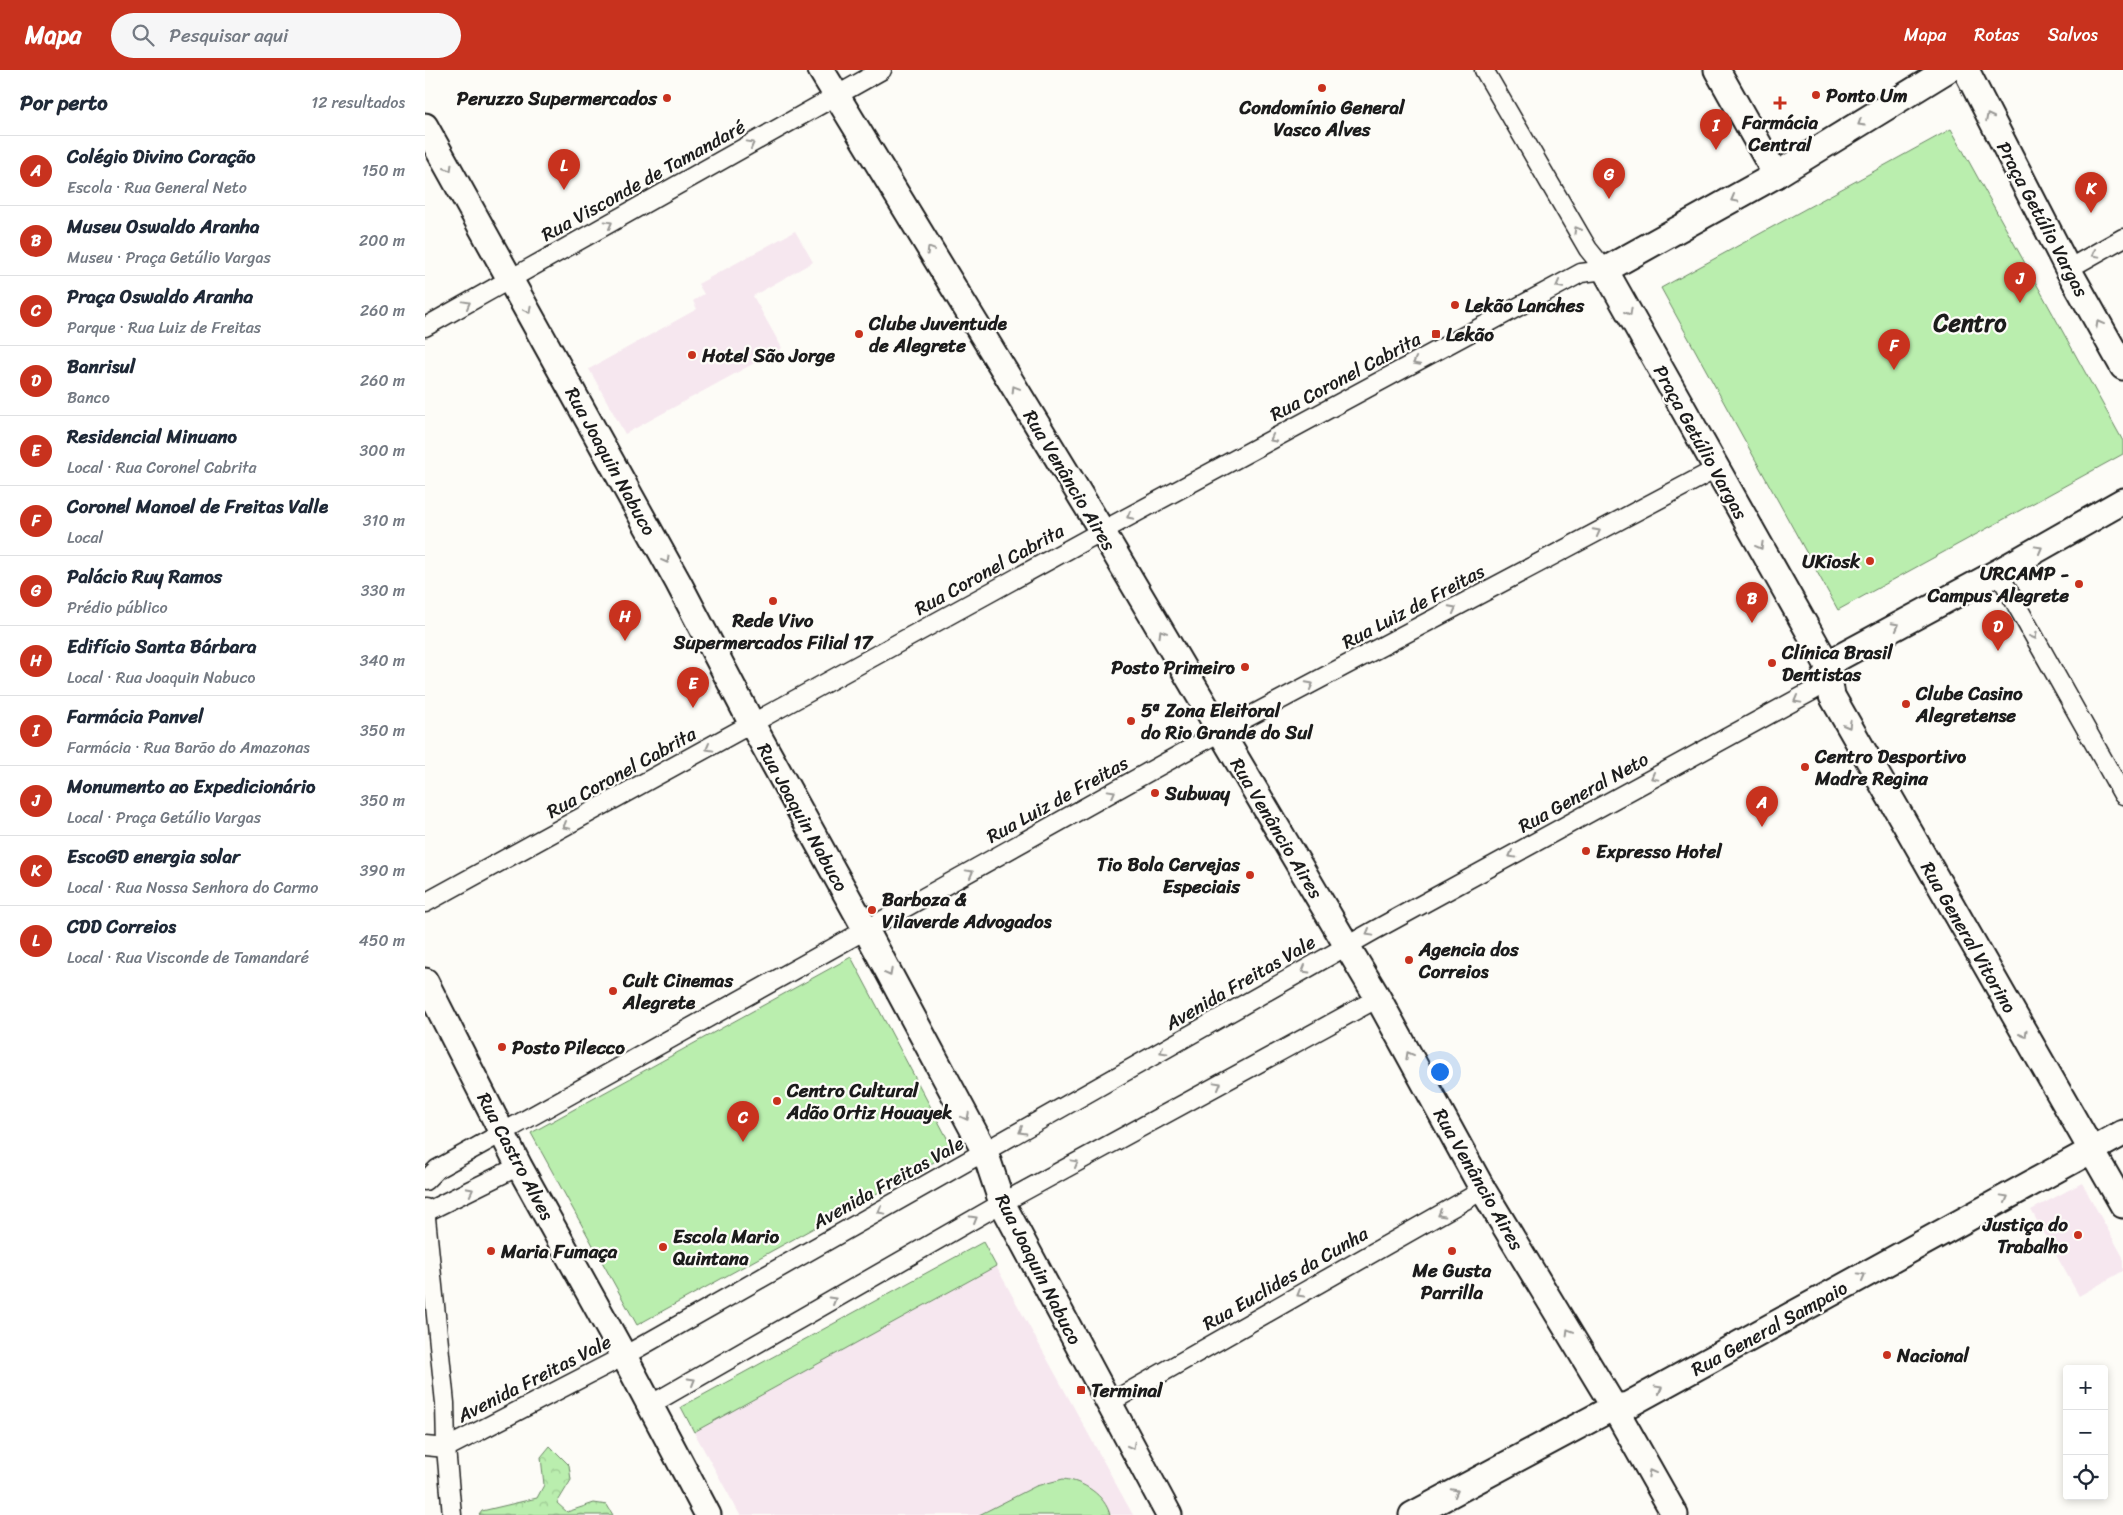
<!DOCTYPE html>
<html lang="pt">
<meta charset="utf-8">
<style>
body{margin:0;font-family:Sriracha,sans-serif;background:#f6f6f7;color:#1f2937}
.controls{position:absolute;right:15px;bottom:15px;display:grid;overflow:hidden;border-radius:5px;box-shadow:0 2px 8px #0003}
.controls button{width:45px;height:45px;display:grid;place-items:center;padding:0;border:0;border-bottom:1px solid #e0e1e3;background:#fff;color:#1f2937;font:25px sans-serif}
.you{position:absolute;left:1014px;top:1001px;width:18px;height:18px;margin:-12px;border:4px solid #fff;border-radius:50%;background:#1a73e8;box-shadow:0 0 0 8px #1a73e833}
.badge{display:grid;place-items:center;width:32px;height:32px;border-radius:50%;background:#c8321e;color:#fff;font-size:16px;font-weight:700}
.pin{position:absolute;translate:-50% -41px;filter:drop-shadow(0 1px 2px #0008)}
.pin::after{content:'';position:absolute;top:26px;width:18px;height:15px;background:inherit;clip-path:polygon(0 0,100% 0,50% 100%)}
.list{margin:0;padding:0;list-style:none}
h2{display:flex;justify-content:space-between;align-items:center;height:65px;margin:0;padding:0 20px;font-size:21px}
h2 small{font-size:16px;font-weight:400;color:#747a83}
.list li{display:grid;grid-template-columns:32px 1fr auto;gap:15px;align-items:center;box-sizing:border-box;height:70px;padding:0 20px;border-top:1px solid #e0e1e3}
.list b{display:block;font-size:19px;white-space:nowrap}
.list p{margin:0;font-size:16px;white-space:nowrap;color:#747a83}
.list em{font-size:16px;font-style:normal;color:#747a83}
.icon{flex:none;width:28px;height:28px;fill:none;stroke:currentColor;stroke-width:2;stroke-linecap:round;stroke-linejoin:round}
.map{position:relative;flex:none;width:1698px;height:1445px;overflow:hidden}
header{display:flex;align-items:center;gap:30px;box-sizing:border-box;height:70px;padding:0 25px;background:#c8321e;color:#fff}
header strong{font-size:24px}
nav{display:flex;gap:28px;margin-inline-start:auto;font-size:18px}
.search{width:350px;height:45px;background:#f6f6f7;display:flex;align-items:center;gap:12px;box-sizing:border-box;padding:0 18px;border-radius:28px;color:#747a83;font-size:19px}
main{display:flex}
aside{flex:1;background:#fff}
.map>svg:first-child{display:block}
.built{fill:#f6e7ef}
.green{fill:#baeeae;stroke:#6b8565}
.forest{fill:url(#forest-crowns);stroke:#6b8565}
.lines{fill:none;stroke-linecap:round;stroke-linejoin:round}
.street-casing{stroke:#1c1c1c;stroke-width:21}
.secondary-casing{stroke:#1c1c1c;stroke-width:29}
.street{stroke:#fdfcf7;stroke-width:18}
.secondary{stroke:#fdfcf7;stroke-width:25}
.oneway{stroke:#989794}
.poi-dot{fill:#c8321e;stroke:#fdfcf7;stroke-width:2}
.labels{text-anchor:middle;stroke-width:4.5;stroke-linejoin:round;paint-order:stroke}
.poi-label{font-size:19px;font-weight:bold;fill:#1c1c1c;stroke:#fdfcf7;text-anchor:start}
.street-label{font-size:19px;fill:#1c1c1c;stroke:#fdfcf7}
.district-label{font-size:24px;font-weight:bold;fill:#1c1c1c;stroke:#fdfcf7}
</style>
<header>
<strong>Mapa</strong>
<div class="search"><svg class="icon" aria-label="search" viewBox="0 0 24 24"><circle cx="10" cy="10" r="6"/><path d="M15 15l6 6"/></svg>Pesquisar aqui</div>
<nav><a>Mapa</a><a>Rotas</a><a>Salvos</a></nav>
</header>
<main>
<aside>
<h2>Por perto<small>12 resultados</small></h2>
<ul class="list">
<li><span class="badge">A</span><div><b>Colégio Divino Coração</b><p>Escola · Rua General Neto</p></div><em>150 m</em></li>
<li><span class="badge">B</span><div><b>Museu Oswaldo Aranha</b><p>Museu · Praça Getúlio Vargas</p></div><em>200 m</em></li>
<li><span class="badge">C</span><div><b>Praça Oswaldo Aranha</b><p>Parque · Rua Luiz de Freitas</p></div><em>260 m</em></li>
<li><span class="badge">D</span><div><b>Banrisul</b><p>Banco</p></div><em>260 m</em></li>
<li><span class="badge">E</span><div><b>Residencial Minuano</b><p>Local · Rua Coronel Cabrita</p></div><em>300 m</em></li>
<li><span class="badge">F</span><div><b>Coronel Manoel de Freitas Valle</b><p>Local</p></div><em>310 m</em></li>
<li><span class="badge">G</span><div><b>Palácio Ruy Ramos</b><p>Prédio público</p></div><em>330 m</em></li>
<li><span class="badge">H</span><div><b>Edifício Santa Bárbara</b><p>Local · Rua Joaquin Nabuco</p></div><em>340 m</em></li>
<li><span class="badge">I</span><div><b>Farmácia Panvel</b><p>Farmácia · Rua Barão do Amazonas</p></div><em>350 m</em></li>
<li><span class="badge">J</span><div><b>Monumento ao Expedicionário</b><p>Local · Praça Getúlio Vargas</p></div><em>350 m</em></li>
<li><span class="badge">K</span><div><b>EscoGD energia solar</b><p>Local · Rua Nossa Senhora do Carmo</p></div><em>390 m</em></li>
<li><span class="badge">L</span><div><b>CDD Correios</b><p>Local · Rua Visconde de Tamandaré</p></div><em>450 m</em></li>
</ul>
</aside>
<div class="map">
<svg width="1698" height="1445" viewBox="0 0 1698 1445">
<defs>
<pattern id="forest-crowns" width="20" height="18" patternUnits="userSpaceOnUse" patternTransform="scale(1.25)"><rect width="20" height="18" fill="#baeeae"/><path d="M2 6a3 3 0 1 1 6 0M12 15a3 3 0 1 1 6 0" fill="none" stroke="#9fcc95"/></pattern>
</defs>
<rect width="100%" height="100%" fill="#fdfcf7"/>
<filter id="ink" filterUnits="userSpaceOnUse"><feTurbulence type="fractalNoise" baseFrequency=".02" numOctaves="2"/><feDisplacementMap in="SourceGraphic" scale="10" xChannelSelector="R" yChannelSelector="G"/><feConvolveMatrix kernelMatrix="1 2 1 2 8 2 1 2 1" color-interpolation-filters="sRGB"/></filter>
<g filter="url(#ink)">
<!-- built -->
<g class="built">
<polygon points="370,161 388,192 328,226 357,278 200,364 164,299 272,239 268,231 279,224 273,214"/>
<polygon points="1657,1113 1698,1187 1698,1201 1654,1226 1606,1140"/>
<polygon points="571,1196 708,1445 315,1445 269,1362"/>
</g>
<!-- green -->
<g class="green">
<polygon points="1526,59 1698,371 1698,384 1413,540 1236,218"/>
<polygon points="426,887 529,1081 212,1255 106,1063"/>
<polygon points="558,1172 571,1196 269,1362 256,1337"/>
<path d="M638,1409C658,1411 680,1425 685,1445H554L611,1416Z"/>
</g>
<!-- forest -->
<polygon class="forest" points="125,1376 144,1395 146,1410 132,1433 142,1442 169,1433 182,1435 188,1445 54,1445 57,1441 112,1428 119,1415 116,1387"/>
<g class="lines">
<defs>
<g id="street">
<polyline points="1059,0 1163,179 1180,200"/>
<polyline points="1643,199 1698,168"/>
<polyline points="0,257 457,0"/>
<polyline points="1573,502 1698,725"/>
<polyline points="0,833 677,461 1156,203 1180,200"/>
<polyline points="0,1111 12,1099 57,1074 795,662 1291,399"/>
<polyline points="0,1138 20,1333 21,1378 27,1445"/>
<polyline points="1,1142 94,1096"/>
<polyline points="684,1333 1058,1120"/>
<polyline points="225,1335 577,1133 953,928"/>
<polyline points="0,1376 21,1378 199,1286 950,860 1389,620 1402,594"/>
</g>
<g id="secondary">
<polyline points="396,0 677,461 922,876 953,928 1058,1120 1189,1337 1250,1445"/>
<polyline points="1292,0 1351,105"/>
<polyline points="1522,0 1351,105 1180,200 1402,594 1573,502 1698,431"/>
<polyline points="1541,0 1643,199 1698,297"/>
<polyline points="0,56 253,512 327,654 441,860 560,1082 577,1133 744,1445"/>
<polyline points="1402,594 1407,626 1698,1135"/>
<polyline points="0,911 94,1096 199,1286 283,1445"/>
<polyline points="987,1445 1189,1337 1203,1335 1698,1063"/>
</g>
</defs>
<!-- street casing -->
<use href="#street" class="street-casing"/>
<!-- secondary casing -->
<use href="#secondary" class="secondary-casing"/>
<!-- street -->
<use href="#street" class="street"/>
<!-- secondary -->
<use href="#secondary" class="secondary"/>
</g>
<!-- one-way arrows -->
<defs><path id="oneway-chevron" d="M-2-3.5L2.5 0L-2 3.5" fill="none" stroke-width="1.6" stroke-linecap="round" stroke-linejoin="round" transform="scale(1.25)"/></defs>
<g class="oneway">
<use href="#oneway-chevron" transform="translate(1564 47) rotate(-117)"/>
<use href="#oneway-chevron" transform="translate(1436 53) rotate(149)"/>
<use href="#oneway-chevron" transform="translate(326 74) rotate(-29)"/>
<use href="#oneway-chevron" transform="translate(24 98) rotate(60)"/>
<use href="#oneway-chevron" transform="translate(1309 129) rotate(151)"/>
<use href="#oneway-chevron" transform="translate(184 154) rotate(-29)"/>
<use href="#oneway-chevron" transform="translate(1152 160) rotate(-120)"/>
<use href="#oneway-chevron" transform="translate(505 180) rotate(-121)"/>
<use href="#oneway-chevron" transform="translate(1670 184) rotate(151)"/>
<use href="#oneway-chevron" transform="translate(1134 215) rotate(152)"/>
<use href="#oneway-chevron" transform="translate(42 234) rotate(-29)"/>
<use href="#oneway-chevron" transform="translate(103 240) rotate(61)"/>
<use href="#oneway-chevron" transform="translate(1204 242) rotate(61)"/>
<use href="#oneway-chevron" transform="translate(1674 254) rotate(-119)"/>
<use href="#oneway-chevron" transform="translate(991 292) rotate(152)"/>
<use href="#oneway-chevron" transform="translate(590 319) rotate(-121)"/>
<use href="#oneway-chevron" transform="translate(848 369) rotate(152)"/>
<use href="#oneway-chevron" transform="translate(705 446) rotate(152)"/>
<use href="#oneway-chevron" transform="translate(1172 462) rotate(-28)"/>
<use href="#oneway-chevron" transform="translate(1335 476) rotate(61)"/>
<use href="#oneway-chevron" transform="translate(1614 479) rotate(-29)"/>
<use href="#oneway-chevron" transform="translate(241 490) rotate(61)"/>
<use href="#oneway-chevron" transform="translate(1028 539) rotate(-28)"/>
<use href="#oneway-chevron" transform="translate(1471 556) rotate(-28)"/>
<use href="#oneway-chevron" transform="translate(737 563) rotate(-121)"/>
<use href="#oneway-chevron" transform="translate(1609 566) rotate(61)"/>
<use href="#oneway-chevron" transform="translate(885 615) rotate(-28)"/>
<use href="#oneway-chevron" transform="translate(1372 630) rotate(151)"/>
<use href="#oneway-chevron" transform="translate(1423 655) rotate(60)"/>
<use href="#oneway-chevron" transform="translate(284 678) rotate(151)"/>
<use href="#oneway-chevron" transform="translate(1229 707) rotate(151)"/>
<use href="#oneway-chevron" transform="translate(687 723) rotate(-29)"/>
<use href="#oneway-chevron" transform="translate(141 756) rotate(151)"/>
<use href="#oneway-chevron" transform="translate(1087 785) rotate(151)"/>
<use href="#oneway-chevron" transform="translate(545 803) rotate(-29)"/>
<use href="#oneway-chevron" transform="translate(944 863) rotate(151)"/>
<use href="#oneway-chevron" transform="translate(880 900) rotate(150)"/>
<use href="#oneway-chevron" transform="translate(464 903) rotate(62)"/>
<use href="#oneway-chevron" transform="translate(1599 964) rotate(60)"/>
<use href="#oneway-chevron" transform="translate(738 981) rotate(150)"/>
<use href="#oneway-chevron" transform="translate(984 985) rotate(-119)"/>
<use href="#oneway-chevron" transform="translate(793 1015) rotate(-29)"/>
<use href="#oneway-chevron" transform="translate(541 1047) rotate(62)"/>
<use href="#oneway-chevron" transform="translate(597 1061) rotate(150)"/>
<use href="#oneway-chevron" transform="translate(650 1093) rotate(-29)"/>
<use href="#oneway-chevron" transform="translate(45 1121) rotate(-27)"/>
<use href="#oneway-chevron" transform="translate(1580 1128) rotate(-29)"/>
<use href="#oneway-chevron" transform="translate(456 1141) rotate(151)"/>
<use href="#oneway-chevron" transform="translate(1016 1144) rotate(150)"/>
<use href="#oneway-chevron" transform="translate(549 1149) rotate(-30)"/>
<use href="#oneway-chevron" transform="translate(1437 1206) rotate(-29)"/>
<use href="#oneway-chevron" transform="translate(875 1224) rotate(150)"/>
<use href="#oneway-chevron" transform="translate(408 1230) rotate(-30)"/>
<use href="#oneway-chevron" transform="translate(1144 1262) rotate(-121)"/>
<use href="#oneway-chevron" transform="translate(267 1311) rotate(-30)"/>
<use href="#oneway-chevron" transform="translate(1234 1319) rotate(-29)"/>
<use href="#oneway-chevron" transform="translate(707 1376) rotate(62)"/>
<use href="#oneway-chevron" transform="translate(1226 1403) rotate(-119)"/>
<use href="#oneway-chevron" transform="translate(1030 1422) rotate(-28)"/>
</g>
</g>
<!-- markers -->
<g class="poi-dot">
<circle cx="897" cy="18" r="5"/>
<circle cx="1391" cy="25" r="5"/>
<circle cx="242" cy="28" r="5"/>
<path d="M1352.5 25.5h5v5h5v5h-5v5h-5v-5h-5v-5h5z"/>
<circle cx="1030" cy="235" r="5"/>
<circle cx="434" cy="264" r="5"/>
<rect x="1006" y="259" width="10" height="10" rx="2.5"/>
<circle cx="267" cy="285" r="5"/>
<circle cx="1445" cy="491" r="5"/>
<circle cx="1654" cy="514" r="5"/>
<circle cx="348" cy="531" r="5"/>
<circle cx="1347" cy="593" r="5"/>
<circle cx="820" cy="597" r="5"/>
<circle cx="1481" cy="634" r="5"/>
<circle cx="706" cy="651" r="5"/>
<circle cx="1380" cy="697" r="5"/>
<circle cx="730" cy="723" r="5"/>
<circle cx="1161" cy="781" r="5"/>
<circle cx="825" cy="805" r="5"/>
<circle cx="447" cy="840" r="5"/>
<circle cx="984" cy="890" r="5"/>
<circle cx="188" cy="921" r="5"/>
<circle cx="77" cy="977" r="5"/>
<circle cx="352" cy="1031" r="5"/>
<circle cx="1653" cy="1165" r="5"/>
<circle cx="238" cy="1177" r="5"/>
<circle cx="66" cy="1181" r="5"/>
<circle cx="1027" cy="1181" r="5"/>
<circle cx="1462" cy="1285" r="5"/>
<rect x="651" y="1315" width="10" height="10" rx="2.5"/>
</g>
<g class="labels">
<!-- poi labels -->
<g class="poi-label">
<text x="1401" y="32">Ponto Um</text>
<text x="232" y="35" text-anchor="end">Peruzzo Supermercados</text>
<text x="897" y="44" text-anchor="middle">Condomínio General<tspan x="897" dy="22">Vasco Alves</tspan></text>
<text x="1355" y="59" text-anchor="middle">Farmácia<tspan x="1355" dy="22">Central</tspan></text>
<text x="1040" y="242">Lekão Lanches</text>
<text x="444" y="260">Clube Juventude<tspan x="444" dy="22">de Alegrete</tspan></text>
<text x="1021" y="271">Lekão</text>
<text x="277" y="292">Hotel São Jorge</text>
<text x="1435" y="498" text-anchor="end">UKiosk</text>
<text x="1644" y="510" text-anchor="end">URCAMP -<tspan x="1644" dy="22">Campus Alegrete</tspan></text>
<text x="348" y="557" text-anchor="middle">Rede Vivo<tspan x="348" dy="22">Supermercados Filial 17</tspan></text>
<text x="1357" y="589">Clínica Brasil<tspan x="1357" dy="22">Dentistas</tspan></text>
<text x="810" y="604" text-anchor="end">Posto Primeiro</text>
<text x="1491" y="630">Clube Casino<tspan x="1491" dy="22">Alegretense</tspan></text>
<text x="716" y="647">5ª Zona Eleitoral<tspan x="716" dy="22">do Rio Grande do Sul</tspan></text>
<text x="1390" y="693">Centro Desportivo<tspan x="1390" dy="22">Madre Regina</tspan></text>
<text x="740" y="730">Subway</text>
<text x="1171" y="788">Expresso Hotel</text>
<text x="815" y="801" text-anchor="end">Tio Bola Cervejas<tspan x="815" dy="22">Especiais</tspan></text>
<text x="457" y="836">Barboza &amp;<tspan x="457" dy="22">Vilaverde Advogados</tspan></text>
<text x="994" y="886">Agencia dos<tspan x="994" dy="22">Correios</tspan></text>
<text x="198" y="917">Cult Cinemas<tspan x="198" dy="22">Alegrete</tspan></text>
<text x="87" y="984">Posto Pilecco</text>
<text x="362" y="1027">Centro Cultural<tspan x="362" dy="22">Adão Ortiz Houayek</tspan></text>
<text x="1643" y="1161" text-anchor="end">Justiça do<tspan x="1643" dy="22">Trabalho</tspan></text>
<text x="248" y="1173">Escola Mario<tspan x="248" dy="22">Quintana</tspan></text>
<text x="76" y="1188">Maria Fumaça</text>
<text x="1027" y="1207" text-anchor="middle">Me Gusta<tspan x="1027" dy="22">Parrilla</tspan></text>
<text x="1472" y="1292">Nacional</text>
<text x="666" y="1327">Terminal</text>
</g>
<!-- street labels -->
<g class="street-label">
<text transform="translate(218 110) rotate(-29)" y="7">Rua Visconde de Tamandaré</text>
<text transform="translate(1618 149) rotate(62)" y="7">Praça Getúlio Vargas</text>
<text transform="translate(920 306) rotate(-28)" y="7">Rua Coronel Cabrita</text>
<text transform="translate(1276 372) rotate(61)" y="7">Praça Getúlio Vargas</text>
<text transform="translate(186 391) rotate(61)" y="7">Rua Joaquin Nabuco</text>
<text transform="translate(645 410) rotate(59)" y="7">Rua Venâncio Aires</text>
<text transform="translate(564 499) rotate(-29)" y="7">Rua Coronel Cabrita</text>
<text transform="translate(988 536) rotate(-28)" y="7">Rua Luiz de Freitas</text>
<text transform="translate(196 702) rotate(-29)" y="7">Rua Coronel Cabrita</text>
<text transform="translate(1158 722) rotate(-29)" y="7">Rua General Neto</text>
<text transform="translate(632 729) rotate(-29)" y="7">Rua Luiz de Freitas</text>
<text transform="translate(378 747) rotate(61)" y="7">Rua Joaquin Nabuco</text>
<text transform="translate(852 758) rotate(59)" y="7">Rua Venâncio Aires</text>
<text transform="translate(1544 867) rotate(60)" y="7">Rua General Vitorino</text>
<text transform="translate(815 912) rotate(-30)" y="7">Avenida Freitas Vale</text>
<text transform="translate(91 1086) rotate(62)" y="7">Rua Castro Alves</text>
<text transform="translate(1054 1109) rotate(60)" y="7">Rua Venâncio Aires</text>
<text transform="translate(463 1112) rotate(-29)" y="7">Avenida Freitas Vale</text>
<text transform="translate(614 1199) rotate(63)" y="7">Rua Joaquin Nabuco</text>
<text transform="translate(860 1208) rotate(-30)" y="7">Rua Euclides da Cunha</text>
<text transform="translate(1344 1258) rotate(-29)" y="7">Rua General Sampaio</text>
<text transform="translate(109 1308) rotate(-27)" y="7">Avenida Freitas Vale</text>
</g>
<!-- district labels -->
<g class="district-label">
<text x="1545" y="261">Centro</text>
</g>
</g>
</svg>
<div class="controls">
<button>+</button>
<button>−</button>
<button><svg class="icon" aria-label="locate" viewBox="0 0 24 24"><circle cx="12" cy="12" r="6"/><path d="M12 2v4M12 18v4M2 12h4M18 12h4"/></svg></button>
</div>
<div class="you"></div>
<div class="pin badge" style="left:1337px;top:757px">A</div>
<div class="pin badge" style="left:1327px;top:553px">B</div>
<div class="pin badge" style="left:318px;top:1072px">C</div>
<div class="pin badge" style="left:1573px;top:581px">D</div>
<div class="pin badge" style="left:268px;top:638px">E</div>
<div class="pin badge" style="left:1469px;top:300px">F</div>
<div class="pin badge" style="left:1184px;top:129px">G</div>
<div class="pin badge" style="left:200px;top:571px">H</div>
<div class="pin badge" style="left:1291px;top:80px">I</div>
<div class="pin badge" style="left:1595px;top:233px">J</div>
<div class="pin badge" style="left:1666px;top:143px">K</div>
<div class="pin badge" style="left:139px;top:120px">L</div>
</div>
</main>
